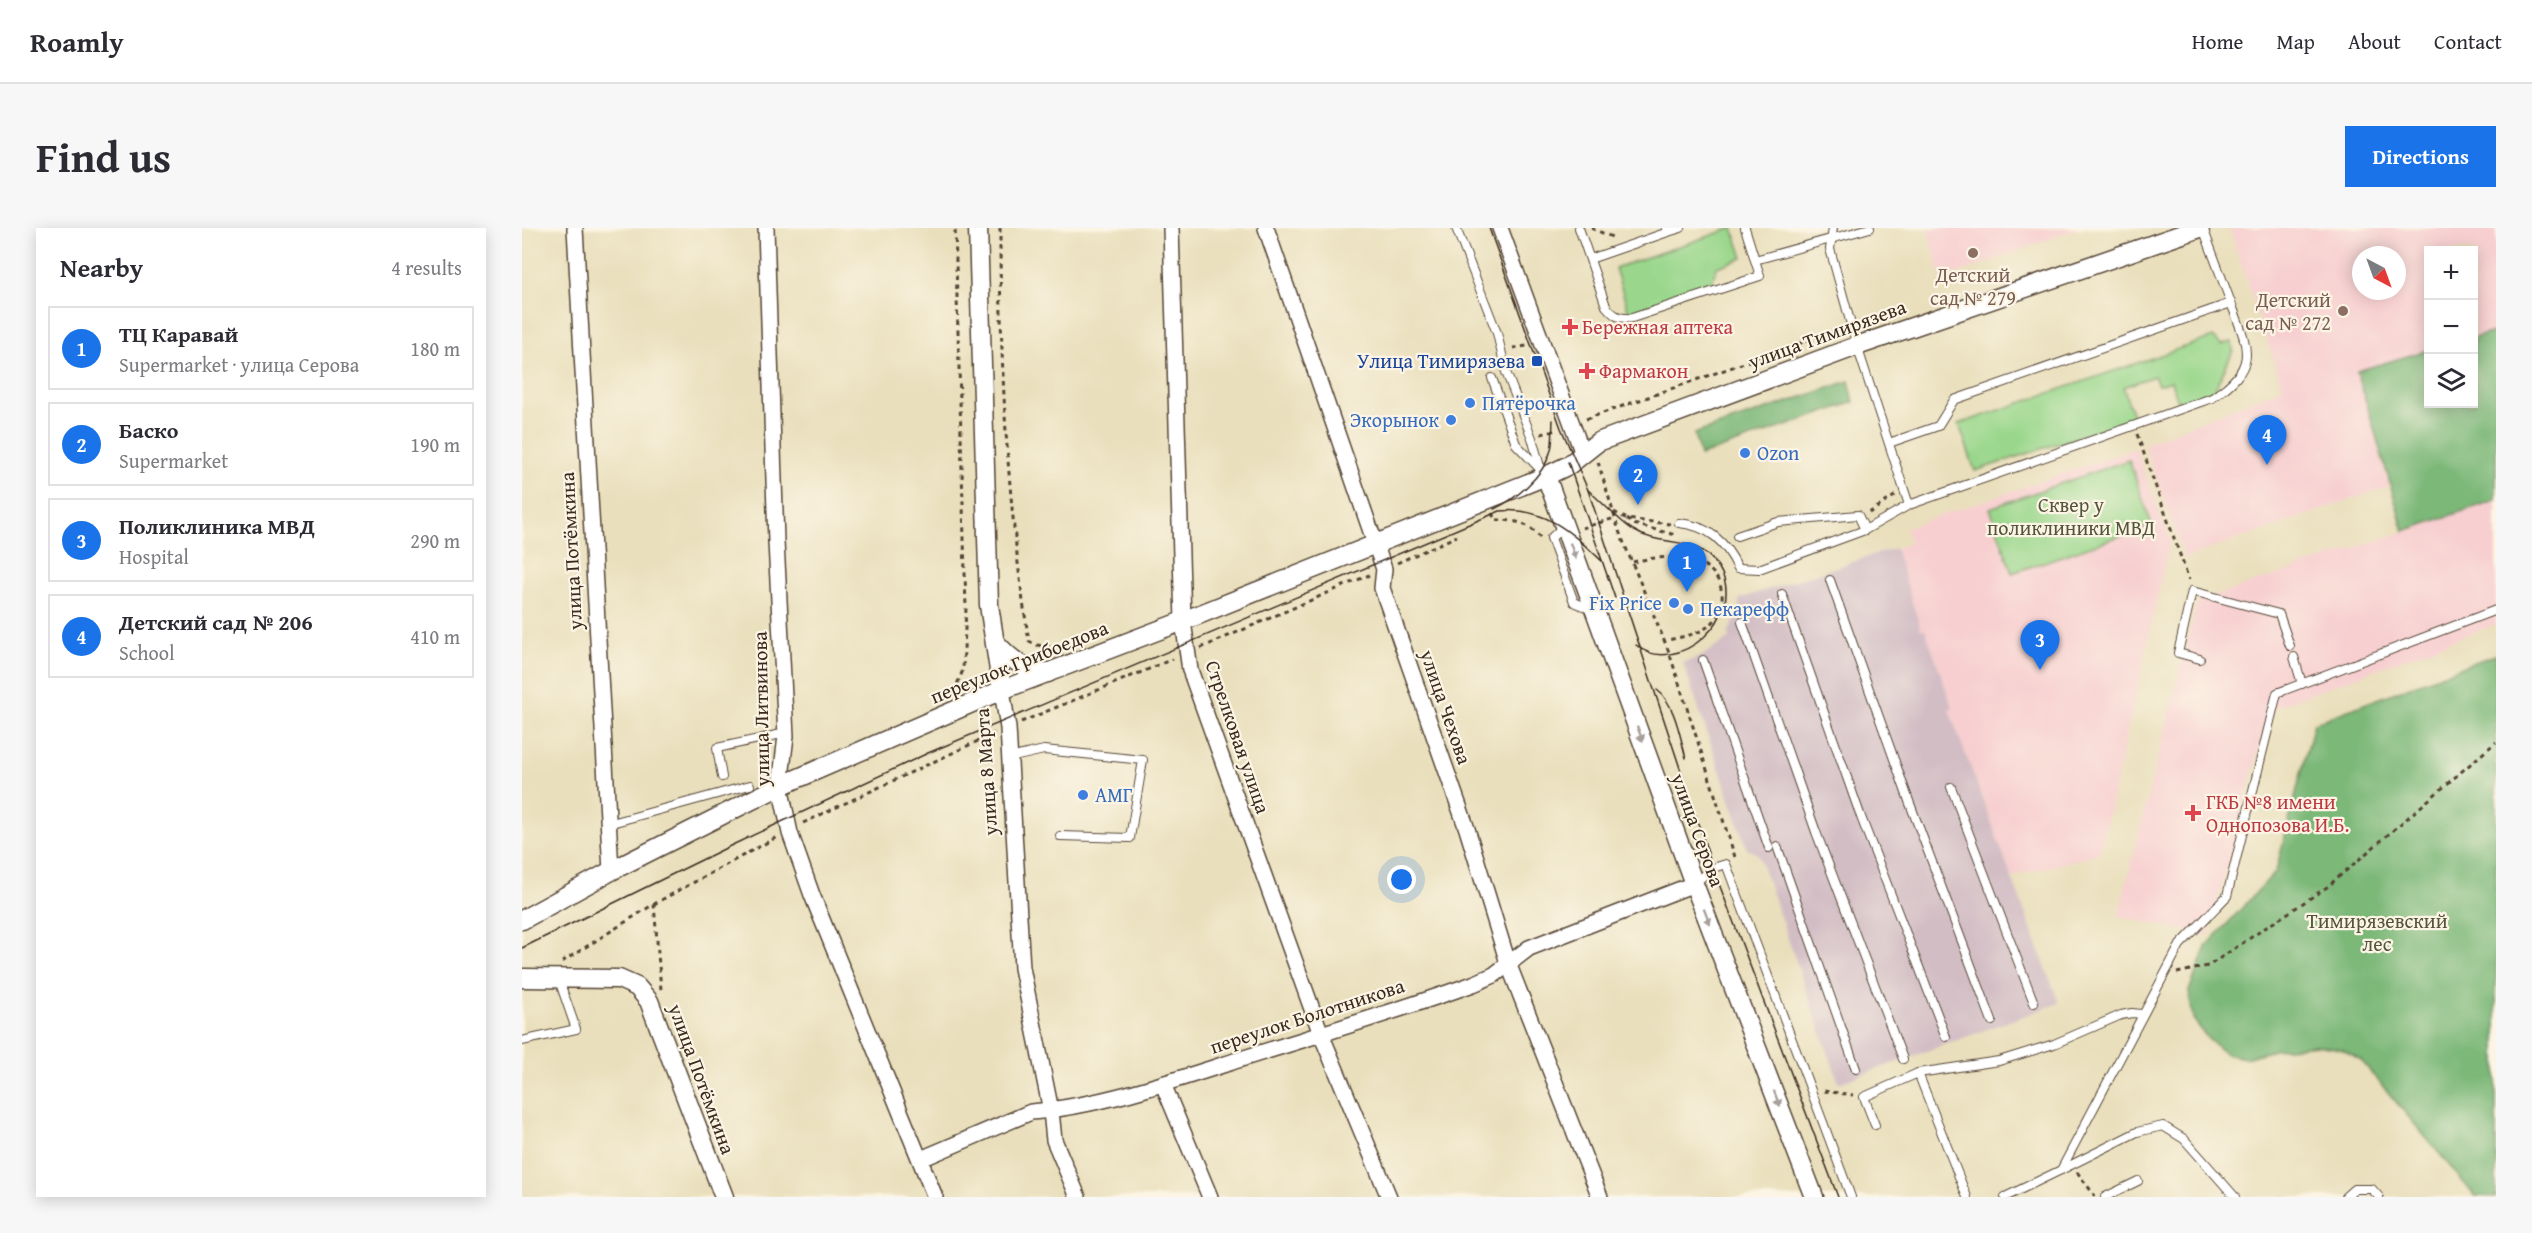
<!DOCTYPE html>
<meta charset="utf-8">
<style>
body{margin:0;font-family:"Gentium Book Plus",serif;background:#f7f7f7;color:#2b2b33}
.controls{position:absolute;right:18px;top:18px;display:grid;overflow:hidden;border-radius:0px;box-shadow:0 3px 15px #0003}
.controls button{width:54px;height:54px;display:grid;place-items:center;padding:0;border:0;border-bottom:2px solid #e1e1e2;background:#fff;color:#2b2b33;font:30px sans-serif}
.compass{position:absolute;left:1830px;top:18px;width:54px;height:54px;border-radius:50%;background:#fff;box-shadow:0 3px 15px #0003;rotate:139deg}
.you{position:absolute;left:880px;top:652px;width:21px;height:21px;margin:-15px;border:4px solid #fff;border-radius:50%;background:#1a73e8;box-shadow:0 0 0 9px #1a73e833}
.badge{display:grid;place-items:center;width:39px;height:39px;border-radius:50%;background:#1a73e8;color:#fff;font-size:20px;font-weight:700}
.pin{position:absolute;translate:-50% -50px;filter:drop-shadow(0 2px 3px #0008)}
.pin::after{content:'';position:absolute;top:32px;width:21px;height:18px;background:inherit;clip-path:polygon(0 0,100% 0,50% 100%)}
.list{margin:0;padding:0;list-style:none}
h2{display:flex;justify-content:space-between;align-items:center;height:78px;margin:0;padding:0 24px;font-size:26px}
h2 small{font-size:20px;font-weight:400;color:#7c7c81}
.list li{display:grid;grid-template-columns:39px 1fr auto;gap:18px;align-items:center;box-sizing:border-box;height:84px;margin:0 12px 12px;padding:0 12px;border:2px solid #e1e1e2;border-radius:0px}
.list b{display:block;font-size:22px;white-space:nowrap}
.list p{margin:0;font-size:20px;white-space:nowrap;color:#7c7c81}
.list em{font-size:20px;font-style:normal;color:#7c7c81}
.icon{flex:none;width:33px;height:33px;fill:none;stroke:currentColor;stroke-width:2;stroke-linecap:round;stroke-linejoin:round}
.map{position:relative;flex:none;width:1974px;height:969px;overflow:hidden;border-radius:0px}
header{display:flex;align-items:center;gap:36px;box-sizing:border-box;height:84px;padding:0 30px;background:#fff;border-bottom:2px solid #e1e1e2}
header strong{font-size:28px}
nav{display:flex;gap:33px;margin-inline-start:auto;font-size:21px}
.intro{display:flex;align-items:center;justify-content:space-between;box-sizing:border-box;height:144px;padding:0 36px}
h1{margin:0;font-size:42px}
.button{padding:15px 27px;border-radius:0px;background:#1a73e8;color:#fff;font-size:21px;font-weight:700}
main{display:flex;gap:36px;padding:0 36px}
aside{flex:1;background:#fff;border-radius:0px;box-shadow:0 3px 15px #0003}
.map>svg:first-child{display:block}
.built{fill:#f7cfd0;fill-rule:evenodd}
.industrial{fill:#d2bdc5}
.green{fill:#9ad78c;stroke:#6a8055;stroke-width:1.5}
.forest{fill:#7bb878;stroke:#5b714b;stroke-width:1.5}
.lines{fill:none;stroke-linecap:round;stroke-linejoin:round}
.service-casing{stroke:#554536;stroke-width:10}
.minor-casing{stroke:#554536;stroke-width:18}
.tertiary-casing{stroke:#554536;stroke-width:21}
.path{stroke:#554536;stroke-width:3;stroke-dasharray:4.5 4.5;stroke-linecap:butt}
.service{stroke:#fff;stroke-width:8}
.minor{stroke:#fff;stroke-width:15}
.tertiary{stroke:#fff;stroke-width:18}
.tram{stroke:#3b2a1e;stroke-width:1.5}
.oneway{fill:#a79f9a}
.education-dot{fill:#8d6e63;stroke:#fcf5e5;stroke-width:2}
.health-dot{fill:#e0444e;stroke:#fcf5e5;stroke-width:2}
.transit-dot{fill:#1a4fb4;stroke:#fcf5e5;stroke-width:2}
.shop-dot{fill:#3f7fe0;stroke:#fcf5e5;stroke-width:2}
.labels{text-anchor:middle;stroke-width:4.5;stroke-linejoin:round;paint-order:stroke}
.education-label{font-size:20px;fill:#785e54;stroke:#fcf5e5}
.health-label{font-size:20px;fill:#be3a42;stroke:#fcf5e5;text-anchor:start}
.street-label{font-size:20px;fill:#3b2a1e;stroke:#fcf5e5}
.transit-label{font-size:20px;fill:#164399;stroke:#fcf5e5;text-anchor:end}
.shop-label{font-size:20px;fill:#366cbe;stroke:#fcf5e5;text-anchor:start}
.park-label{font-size:20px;fill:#53553a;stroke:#fcf5e5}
</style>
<header>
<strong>Roamly</strong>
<nav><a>Home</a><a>Map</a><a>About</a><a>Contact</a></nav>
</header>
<div class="intro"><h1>Find us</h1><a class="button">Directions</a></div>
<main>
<aside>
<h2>Nearby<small>4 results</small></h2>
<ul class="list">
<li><span class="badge">1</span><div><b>ТЦ Каравай</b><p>Supermarket · улица Серова</p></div><em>180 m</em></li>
<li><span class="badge">2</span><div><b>Баско</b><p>Supermarket</p></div><em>190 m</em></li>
<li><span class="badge">3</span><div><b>Поликлиника МВД</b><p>Hospital</p></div><em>290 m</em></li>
<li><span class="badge">4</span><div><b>Детский сад № 206</b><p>School</p></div><em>410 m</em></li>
</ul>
</aside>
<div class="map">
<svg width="1974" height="969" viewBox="0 0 1974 969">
<rect width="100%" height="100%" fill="#fcf5e5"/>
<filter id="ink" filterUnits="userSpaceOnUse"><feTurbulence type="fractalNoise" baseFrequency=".0167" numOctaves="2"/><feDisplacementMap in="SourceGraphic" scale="12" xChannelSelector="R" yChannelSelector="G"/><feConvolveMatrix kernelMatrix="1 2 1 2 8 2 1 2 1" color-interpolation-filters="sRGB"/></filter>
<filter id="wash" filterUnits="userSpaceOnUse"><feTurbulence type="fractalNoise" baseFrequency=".008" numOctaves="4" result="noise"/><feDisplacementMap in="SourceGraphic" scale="24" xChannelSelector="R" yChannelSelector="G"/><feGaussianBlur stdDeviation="1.35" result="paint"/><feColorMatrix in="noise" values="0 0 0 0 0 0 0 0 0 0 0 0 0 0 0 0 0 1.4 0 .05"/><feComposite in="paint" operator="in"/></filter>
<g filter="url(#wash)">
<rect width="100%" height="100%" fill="#e9dfbc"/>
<!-- built -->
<g class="built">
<polygon points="1405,0 1557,0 1420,51"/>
<path d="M1707,0H1974V103L1952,110V22H1906V122L1835,143L1867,258L1663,330L1622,216L1761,160ZM1839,27H1875V63H1839Z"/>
<polygon points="1614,220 1648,313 1578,625 1490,649 1427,482 1431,480 1403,402 1399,403 1373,321 1388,315 1383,300"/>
<polygon points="1974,272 1974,396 1748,481 1686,708 1596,688 1675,374"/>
</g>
<!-- industrial -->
<polygon class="industrial" points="1373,320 1399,402 1403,401 1431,481 1427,482 1537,775 1317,855 1236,626 1225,621 1161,435 1180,428 1208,410 1206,405 1217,384 1217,371"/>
<!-- green -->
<g class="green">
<polygon points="1211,0 1221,30 1195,39 1189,56 1107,85 1093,40"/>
<polygon points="1691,109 1699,117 1710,114 1711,123 1692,163 1656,174 1649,153 1636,157 1632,148 1601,159 1612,190 1453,243 1437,196"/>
<polygon points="1607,232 1630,297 1490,345 1468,280"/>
</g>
<!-- forest -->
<g class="forest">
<polygon points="1974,103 1974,272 1882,303 1835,143 1906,122 1906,176 1952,176 1952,110"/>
<polygon points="1327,153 1332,174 1178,228 1172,206"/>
<polygon points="1974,426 1974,969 1953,968 1838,831 1819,821 1795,817 1755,821 1723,830 1704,826 1686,811 1671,791 1667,763 1684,719 1754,643 1792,495"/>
</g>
</g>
<g filter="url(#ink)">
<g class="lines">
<defs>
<g id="service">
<polyline points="934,0 975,105 984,144 1010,210 1019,242"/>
<path d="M1057,0L1084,78C1092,88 1097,91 1110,90L1238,48L1223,0"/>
<path d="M1311,0L1308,21L1335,118L1387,277L1690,170C1737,138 1727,122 1709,75"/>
<polyline points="1145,1 1146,4 1159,0"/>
<polyline points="1068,31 1146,4"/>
<polyline points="1233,32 1348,0"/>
<polyline points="970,150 994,216 1017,240"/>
<polyline points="1367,215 1416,198 1432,172 1709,75 1681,0"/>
<path d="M1157,295C1187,298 1203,313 1216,340L1237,341L1343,302L1387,277"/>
<polyline points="1041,299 1029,310 1052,374 1068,381"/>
<polyline points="1215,308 1256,294 1336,287 1343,302"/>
<polyline points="1308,352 1387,573 1470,793"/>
<polyline points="1260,366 1339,589 1424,809"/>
<polyline points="1220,394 1294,604 1381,831"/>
<polyline points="1772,429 1780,456"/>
<polyline points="1678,431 1656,425 1670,363 1757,386 1768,418"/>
<polyline points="1181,432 1247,620"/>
<polyline points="487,530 522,522 621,532 608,610 538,608"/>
<polyline points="200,549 195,520 264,505"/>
<polyline points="1429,559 1512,775"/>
<polyline points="86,596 228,557"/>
<polyline points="1255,618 1334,841"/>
<polyline points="1173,655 1191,640 1204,636 1329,969"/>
<polyline points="0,813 54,801 37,752"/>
<polyline points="1396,845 1445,969"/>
<polyline points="1353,897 1342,869 1396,845 1477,833 1532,816 1599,787 1610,785 1619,786"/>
<polyline points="1539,942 1615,904 1641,898 1662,911 1713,969"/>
<polyline points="1483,969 1539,942 1658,717 1705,668 1755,465 1974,382"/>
<polyline points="1583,969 1616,953"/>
<polyline points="1823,969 1832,961 1850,961 1857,969"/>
</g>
<g id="minor">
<polyline points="53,0 89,643"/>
<polyline points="244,0 254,314 264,508 258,558 268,605 290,667 413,969"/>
<polyline points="649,0 661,393 668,442 799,806 867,969"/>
<polyline points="744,0 862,341 860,360 945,601 986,735 1078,969"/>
<polyline points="978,0 1061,226"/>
<polyline points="480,462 486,500 500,740 529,883 532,912 556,969"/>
<polyline points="641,856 688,969"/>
<path d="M399,931L509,884C578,878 651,853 716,832C795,807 873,784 951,756L972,747L1007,720L1172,656"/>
</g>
<g id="tertiary">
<polyline points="456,0 467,377 480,462"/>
<polyline points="1024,248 1172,656 1292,969"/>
<path d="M474,415C490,433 502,441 526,445"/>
<polyline points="0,692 89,643 258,558 480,462 661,393 1024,248 1047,237 1076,214 1335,118 1678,0"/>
<polyline points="0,750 97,751 115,759 127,773 202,969"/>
</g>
</defs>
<!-- service casing -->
<use href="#service" class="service-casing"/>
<!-- minor casing -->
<use href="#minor" class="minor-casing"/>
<!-- tertiary casing -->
<use href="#tertiary" class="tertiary-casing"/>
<!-- path -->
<g class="path">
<path d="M478,0C478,138 485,277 507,413L514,417L544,420"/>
<polyline points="1069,0 1092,10"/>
<polyline points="1338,94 1367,89"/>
<polyline points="991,120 1005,118"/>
<polyline points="1064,191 1321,100"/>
<polyline points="1019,206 1036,202"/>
<polyline points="1615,206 1667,352"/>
<polyline points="1076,234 1097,303 1147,424 1213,629"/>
<polyline points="1092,284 1105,291 1148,296"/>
<path d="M970,285L973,292C992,292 1006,294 1018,310"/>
<polyline points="1347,285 1374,267"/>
<polyline points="1105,291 1111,296 1154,307"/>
<polyline points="1060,300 1093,290"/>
<path d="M1111,334C1142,326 1195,324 1200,366C1201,373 1197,387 1192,393C1180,407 1158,409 1141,413"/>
<polyline points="875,335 935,308"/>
<polyline points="679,420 847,347"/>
<polyline points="432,464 441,442 444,380 433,0"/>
<polyline points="499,494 651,431"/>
<polyline points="281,595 473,505"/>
<polyline points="132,676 139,762"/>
<polyline points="40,734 132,676 255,609"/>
<polyline points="1655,745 1686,738 1805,659 1974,514"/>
<polyline points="1302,863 1331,867"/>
<polyline points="1555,944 1573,968"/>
</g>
<!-- service -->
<use href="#service" class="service"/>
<!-- minor -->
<use href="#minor" class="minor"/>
<!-- tertiary -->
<use href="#tertiary" class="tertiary"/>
<!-- tram -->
<g class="tram">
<polyline points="967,0 1039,200 1066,262 1191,640 1316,969"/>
<polyline points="1046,234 1093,370"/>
<path d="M1066,262C1081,275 1095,291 1111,302C1140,321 1174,304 1197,340C1227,388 1154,451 1114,417"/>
<path d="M972,281C993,272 1021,248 1028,225C1032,215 1030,203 1031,192"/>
<path d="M1135,462C1153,475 1158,509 1164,530"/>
<path d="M0,720L206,619L406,525L978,283C1023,278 1051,306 1081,334"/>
</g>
</g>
<!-- one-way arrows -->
<defs><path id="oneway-solid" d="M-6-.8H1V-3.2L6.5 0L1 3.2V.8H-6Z" transform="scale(1.5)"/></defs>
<g class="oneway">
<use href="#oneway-solid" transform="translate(1051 323) rotate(70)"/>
<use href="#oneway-solid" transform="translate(1118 506) rotate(70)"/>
<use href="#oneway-solid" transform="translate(1185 689) rotate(69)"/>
<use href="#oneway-solid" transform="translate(1255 871) rotate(69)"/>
</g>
</g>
<!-- markers -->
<g class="education-dot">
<circle cx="1451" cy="25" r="6"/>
<circle cx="1821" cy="83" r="6"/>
</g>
<g class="health-dot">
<path d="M1045 90h6v6h6v6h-6v6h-6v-6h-6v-6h6z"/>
<path d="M1062 134h6v6h6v6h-6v6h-6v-6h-6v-6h6z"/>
<path d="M1668 576h6v6h6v6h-6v6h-6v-6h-6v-6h6z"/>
</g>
<rect class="transit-dot" x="1009" y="127" width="12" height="12" rx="3"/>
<g class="shop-dot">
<circle cx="948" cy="175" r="6"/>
<circle cx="929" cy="192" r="6"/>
<circle cx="1223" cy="225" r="6"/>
<circle cx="1152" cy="375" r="6"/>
<circle cx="1166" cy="381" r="6"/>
<circle cx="561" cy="567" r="6"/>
</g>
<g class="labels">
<!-- education labels -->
<g class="education-label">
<text x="1451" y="54">Детский<tspan x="1451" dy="23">сад № 279</tspan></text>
<text x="1809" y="79" text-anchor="end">Детский<tspan x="1809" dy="23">сад № 272</tspan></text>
</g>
<!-- health labels -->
<g class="health-label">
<text x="1060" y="106">Бережная аптека</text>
<text x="1077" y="150">Фармакон</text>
<text x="1684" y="581">ГКБ №8 имени<tspan x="1684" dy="23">Однопозова И.Б.</tspan></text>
</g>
<!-- street labels -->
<g class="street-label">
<text transform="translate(1305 106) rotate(-20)" y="7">улица Тимирязева</text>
<text transform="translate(49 323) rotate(-93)" y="7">улица Потёмкина</text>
<text transform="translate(497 434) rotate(-22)" y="7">переулок Грибоедова</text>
<text transform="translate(924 479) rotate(71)" y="7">улица Чехова</text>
<text transform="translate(239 481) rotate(-91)" y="7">улица Литвинова</text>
<text transform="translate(716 509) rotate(71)" y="7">Стрелковая улица</text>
<text transform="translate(464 544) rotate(-94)" y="7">улица 8 Марта</text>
<text transform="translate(1176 602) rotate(70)" y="7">улица Серова</text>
<text transform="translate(785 788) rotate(-18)" y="7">переулок Болотникова</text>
<text transform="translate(180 851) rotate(70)" y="7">улица Потёмкина</text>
</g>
<!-- transit labels -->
<g class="transit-label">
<text x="1003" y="140">Улица Тимирязева</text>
</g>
<!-- shop labels -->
<g class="shop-label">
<text x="960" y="182">Пятёрочка</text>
<text x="917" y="199" text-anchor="end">Экорынок</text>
<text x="1235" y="232">Ozon</text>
<text x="1140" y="382" text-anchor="end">Fix Price</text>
<text x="1178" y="388">Пекарефф</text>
<text x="573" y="574">АМГ</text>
</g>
<!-- park labels -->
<g class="park-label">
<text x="1549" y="284">Сквер у<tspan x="1549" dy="23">поликлиники МВД</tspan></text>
<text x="1855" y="700">Тимирязевский<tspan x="1855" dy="23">лес</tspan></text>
</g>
</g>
</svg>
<div class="controls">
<button>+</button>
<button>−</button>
<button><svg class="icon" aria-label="layers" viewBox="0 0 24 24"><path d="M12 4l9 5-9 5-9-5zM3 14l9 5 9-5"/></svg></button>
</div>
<svg class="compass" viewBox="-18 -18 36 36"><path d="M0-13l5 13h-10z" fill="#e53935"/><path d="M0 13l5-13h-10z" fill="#7c7c81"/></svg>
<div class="you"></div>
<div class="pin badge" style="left:1165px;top:364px">1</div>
<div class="pin badge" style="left:1116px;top:277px">2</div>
<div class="pin badge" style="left:1518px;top:442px">3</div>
<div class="pin badge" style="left:1745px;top:237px">4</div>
</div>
</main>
